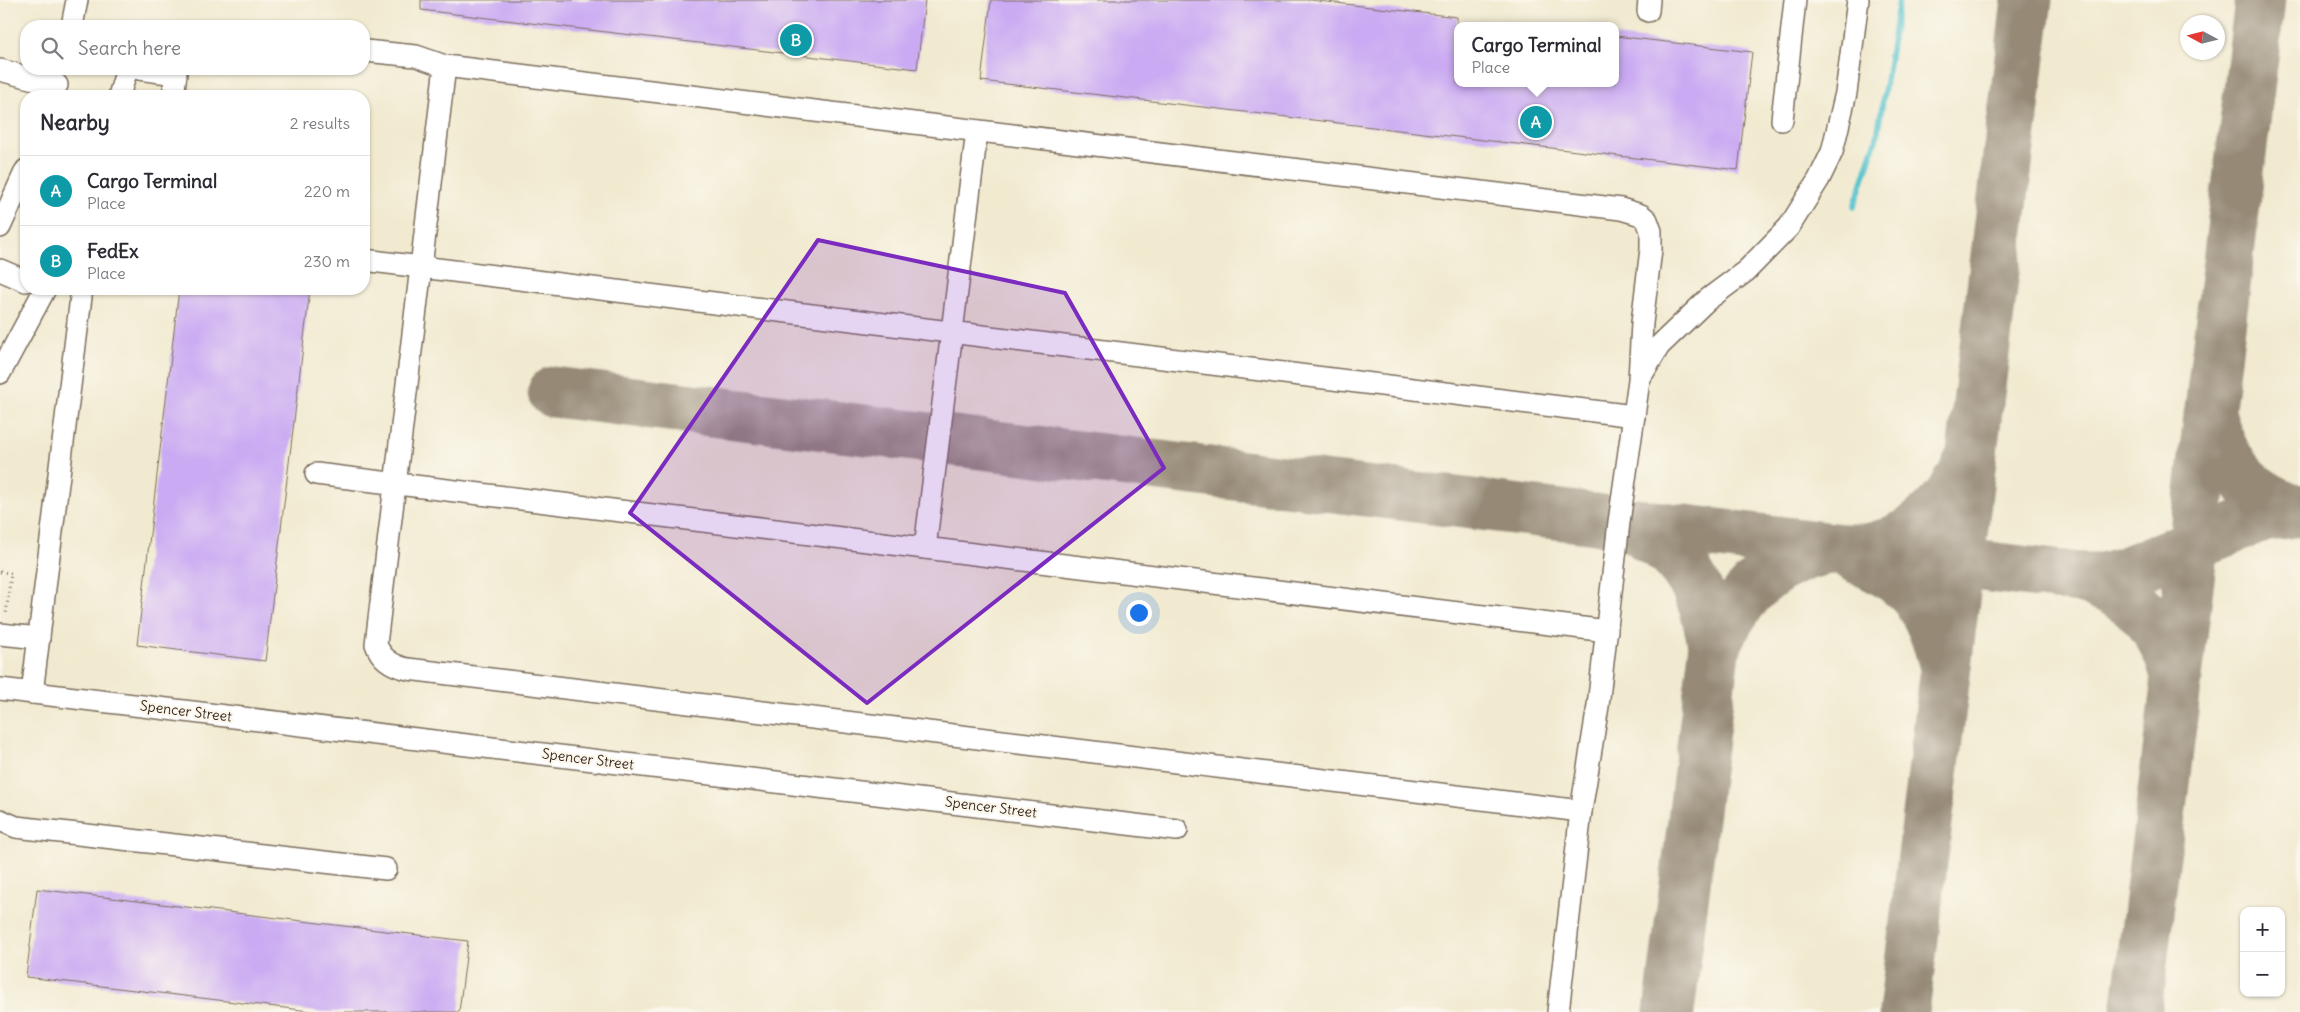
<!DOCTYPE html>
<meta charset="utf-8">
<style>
body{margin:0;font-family:Delius,sans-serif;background:#f2f2f3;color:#2b2b33}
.controls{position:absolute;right:15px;bottom:15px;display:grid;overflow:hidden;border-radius:10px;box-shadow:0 1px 4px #0004}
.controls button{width:45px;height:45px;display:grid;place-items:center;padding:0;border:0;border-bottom:1px solid #e1e1e2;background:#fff;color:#2b2b33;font:25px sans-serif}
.compass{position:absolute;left:2180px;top:15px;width:45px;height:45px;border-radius:50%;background:#fff;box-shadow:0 1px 4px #0004;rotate:277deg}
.you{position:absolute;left:1138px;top:612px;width:18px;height:18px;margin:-12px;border:4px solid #fff;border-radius:50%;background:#1a73e8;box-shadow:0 0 0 8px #1a73e833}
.badge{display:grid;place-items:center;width:32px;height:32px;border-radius:50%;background:#1a73e8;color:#fff;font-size:16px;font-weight:700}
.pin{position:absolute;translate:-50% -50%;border:2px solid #fff;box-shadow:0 1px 5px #0006}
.popup{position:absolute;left:1454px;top:22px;width:165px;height:65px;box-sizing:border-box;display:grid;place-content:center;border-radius:10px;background:#fff;filter:drop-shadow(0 1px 4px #0005);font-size:16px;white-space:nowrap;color:#7c7c81}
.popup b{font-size:19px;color:#2b2b33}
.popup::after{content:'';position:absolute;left:50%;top:100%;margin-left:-10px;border:10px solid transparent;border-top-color:#fff}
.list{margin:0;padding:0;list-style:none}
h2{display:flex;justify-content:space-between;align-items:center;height:65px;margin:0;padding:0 20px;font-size:21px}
h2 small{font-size:16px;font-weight:400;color:#7c7c81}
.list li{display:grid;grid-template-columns:32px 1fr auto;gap:15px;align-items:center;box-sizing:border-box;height:70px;padding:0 20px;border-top:1px solid #e1e1e2}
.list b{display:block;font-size:19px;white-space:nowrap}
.list p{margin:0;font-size:16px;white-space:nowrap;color:#7c7c81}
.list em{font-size:16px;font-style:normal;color:#7c7c81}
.icon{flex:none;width:28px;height:28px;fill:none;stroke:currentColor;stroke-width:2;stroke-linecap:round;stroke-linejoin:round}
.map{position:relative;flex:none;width:2300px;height:1012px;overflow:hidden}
.search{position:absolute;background:#fff;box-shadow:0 1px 4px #0004;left:20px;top:20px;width:350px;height:55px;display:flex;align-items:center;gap:12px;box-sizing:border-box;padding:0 18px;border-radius:20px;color:#7c7c81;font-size:19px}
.panel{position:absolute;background:#fff;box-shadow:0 1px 4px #0004;left:20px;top:90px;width:350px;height:205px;border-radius:20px}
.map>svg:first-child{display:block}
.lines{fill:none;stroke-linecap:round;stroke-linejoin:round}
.stream{stroke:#55c2cd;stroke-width:5.5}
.taxiway{stroke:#968a77;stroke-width:51}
.building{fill:#caaaf3}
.minor-casing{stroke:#7b6d5c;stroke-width:24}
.path{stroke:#7b6d5c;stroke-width:3;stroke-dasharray:1 4;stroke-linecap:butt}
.minor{stroke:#fff;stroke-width:21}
.marked{fill:#7b2cbf;fill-opacity:0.2;stroke:#7b2cbf;stroke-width:4;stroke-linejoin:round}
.labels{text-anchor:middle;stroke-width:4.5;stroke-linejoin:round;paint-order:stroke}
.street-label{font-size:14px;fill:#3b2a1e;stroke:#fbf7ec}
</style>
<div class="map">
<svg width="2300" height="1012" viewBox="0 0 2300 1012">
<rect width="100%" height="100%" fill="#fbf7ec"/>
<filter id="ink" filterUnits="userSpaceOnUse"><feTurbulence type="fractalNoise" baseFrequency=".02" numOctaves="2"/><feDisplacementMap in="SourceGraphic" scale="10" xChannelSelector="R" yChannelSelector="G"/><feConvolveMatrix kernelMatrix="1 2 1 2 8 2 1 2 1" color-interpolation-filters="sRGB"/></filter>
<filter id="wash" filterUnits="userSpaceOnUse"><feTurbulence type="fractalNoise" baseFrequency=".0096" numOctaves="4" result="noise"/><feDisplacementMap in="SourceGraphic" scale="20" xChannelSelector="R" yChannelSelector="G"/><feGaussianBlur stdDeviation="1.12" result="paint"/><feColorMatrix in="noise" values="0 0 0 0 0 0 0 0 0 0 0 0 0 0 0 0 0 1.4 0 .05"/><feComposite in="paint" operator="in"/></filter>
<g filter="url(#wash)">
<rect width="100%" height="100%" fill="#f1ead0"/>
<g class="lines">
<!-- stream -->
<polyline class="stream" points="1854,207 1877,137 1899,0"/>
<!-- taxiway -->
<g class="taxiway">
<polyline points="553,392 2080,578 2103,578 2122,573 2262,517 2300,511"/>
<path d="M2210,412C2223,465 2247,494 2300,511"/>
<path d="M1630,524C1641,533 1651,539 1662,546C1697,572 1708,611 1714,651"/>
<path d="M1854,557C1912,580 1929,605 1944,664"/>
<path d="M2080,578C2136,593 2162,624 2177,679"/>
<path d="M1669,1012L1714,651C1733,602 1766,564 1819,551C1838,546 1857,552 1876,547C1915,537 1954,501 1968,463"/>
<polyline points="1904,1012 2027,0"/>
<polyline points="2136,1012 2260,0"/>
</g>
</g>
<g id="blocks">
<!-- building -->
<g class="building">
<polygon points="421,0 925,0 917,69 421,10"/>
<polygon points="991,0 1310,0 1457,17 1457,83 1615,83 1615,36 1752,52 1738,170 981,81"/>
<polygon points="179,289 310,289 265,661 137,645"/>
<polygon points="37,889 468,941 459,1012 318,1012 26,977"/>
</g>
</g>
</g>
<g filter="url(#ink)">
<use href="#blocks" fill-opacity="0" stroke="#7b6d5c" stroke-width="1"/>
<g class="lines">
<defs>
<g id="minor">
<polyline points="1648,11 1649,0"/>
<polyline points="72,26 77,0"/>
<polyline points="365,51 416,56 445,66 1621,209 1641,215 1647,220 1651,231 1651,249 1642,323 1639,380 1619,522 1598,706 1581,811 1558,1012"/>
<path d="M445,66L376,644C381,659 393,666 408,669L1581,811"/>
<polyline points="139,69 176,74 173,96"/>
<polyline points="0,70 57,85"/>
<polyline points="119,96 127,69"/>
<polyline points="1782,120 1795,0"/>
<polyline points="0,227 26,170"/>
<polyline points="364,260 1634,416"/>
<polyline points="0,270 26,281"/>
<polyline points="0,373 45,289"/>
<polyline points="1641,376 1659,346 1707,300 1746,271 1789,227 1819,179 1832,152 1846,93 1858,0"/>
<polyline points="316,474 1607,631"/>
<polyline points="925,548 977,131"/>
<polyline points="0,634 39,638"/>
<polyline points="0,689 1177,830"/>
<polyline points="32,693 82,289"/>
<polyline points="0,820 16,827 386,869"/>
</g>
</defs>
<!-- minor casing -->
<use href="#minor" class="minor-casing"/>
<!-- path -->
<polyline class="path" points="0,572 11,573 6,615"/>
<!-- minor -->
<use href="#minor" class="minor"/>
</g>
</g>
<!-- marked area -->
<path class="marked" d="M818,240L1065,293L1164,468L867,703L630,513Z"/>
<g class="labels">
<!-- street labels -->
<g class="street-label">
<text transform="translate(186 711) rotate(7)" y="5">Spencer Street</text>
<text transform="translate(588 759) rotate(7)" y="5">Spencer Street</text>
<text transform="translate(991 807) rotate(7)" y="5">Spencer Street</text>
</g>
</g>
</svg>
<div class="controls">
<button>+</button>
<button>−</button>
</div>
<svg class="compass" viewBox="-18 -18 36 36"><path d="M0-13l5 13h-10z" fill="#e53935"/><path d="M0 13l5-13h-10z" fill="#7c7c81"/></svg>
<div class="you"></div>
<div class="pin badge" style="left:1536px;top:122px;background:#0f9aa8">A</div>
<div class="popup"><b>Cargo Terminal</b>Place</div>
<div class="pin badge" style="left:796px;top:40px;background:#0f9aa8">B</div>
<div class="search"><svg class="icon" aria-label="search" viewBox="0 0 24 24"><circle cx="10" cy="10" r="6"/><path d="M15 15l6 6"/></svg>Search here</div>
<section class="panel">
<h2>Nearby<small>2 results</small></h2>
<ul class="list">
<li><span class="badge" style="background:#0f9aa8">A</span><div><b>Cargo Terminal</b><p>Place</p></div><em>220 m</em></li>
<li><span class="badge" style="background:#0f9aa8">B</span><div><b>FedEx</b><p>Place</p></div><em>230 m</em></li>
</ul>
</section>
</div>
